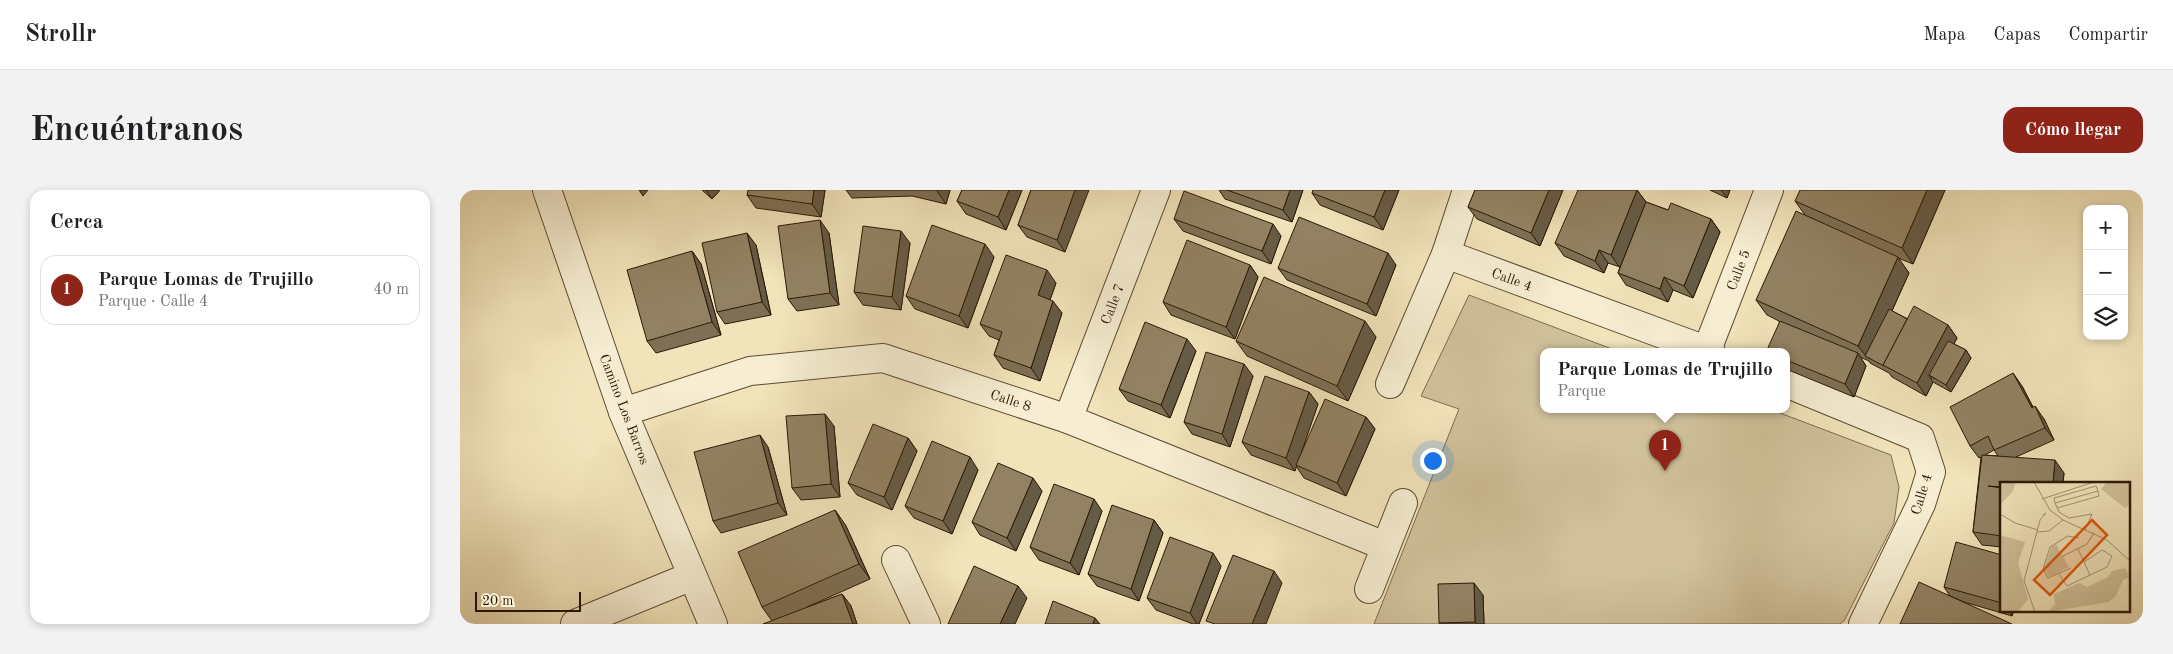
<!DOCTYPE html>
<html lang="es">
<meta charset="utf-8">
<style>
body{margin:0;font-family:"Old Standard TT",serif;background:#f2f2f2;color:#202124}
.controls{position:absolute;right:15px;top:15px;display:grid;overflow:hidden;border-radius:10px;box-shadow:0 2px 8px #0003}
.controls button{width:45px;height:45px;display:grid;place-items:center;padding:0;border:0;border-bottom:1px solid #e0e0e0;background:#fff;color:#202124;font:25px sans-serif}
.scale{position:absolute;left:15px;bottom:12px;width:106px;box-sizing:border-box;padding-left:5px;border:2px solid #2c1905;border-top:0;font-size:14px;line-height:18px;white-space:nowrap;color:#2c1905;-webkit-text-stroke:4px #f6edd2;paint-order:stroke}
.you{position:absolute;left:972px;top:270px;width:18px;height:18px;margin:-12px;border:4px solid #fff;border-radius:50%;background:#1a73e8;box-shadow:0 0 0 8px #1a73e833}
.badge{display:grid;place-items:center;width:32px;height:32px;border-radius:50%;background:#8f2418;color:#fff;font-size:16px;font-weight:700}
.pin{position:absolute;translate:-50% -41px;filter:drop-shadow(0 1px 2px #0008)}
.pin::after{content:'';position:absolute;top:26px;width:18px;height:15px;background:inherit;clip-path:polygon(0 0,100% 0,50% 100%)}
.popup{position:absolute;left:1080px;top:158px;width:250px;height:65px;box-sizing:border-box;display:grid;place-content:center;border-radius:10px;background:#fff;filter:drop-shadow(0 1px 4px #0005);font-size:16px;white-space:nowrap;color:#757577}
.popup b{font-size:19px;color:#202124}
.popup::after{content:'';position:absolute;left:50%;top:100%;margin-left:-10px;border:10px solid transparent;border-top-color:#fff}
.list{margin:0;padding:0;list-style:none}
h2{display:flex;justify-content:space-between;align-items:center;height:65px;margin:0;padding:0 20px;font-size:21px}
h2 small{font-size:16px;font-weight:400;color:#757577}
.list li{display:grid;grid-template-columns:32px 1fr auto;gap:15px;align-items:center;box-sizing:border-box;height:70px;margin:0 10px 10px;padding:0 10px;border:1px solid #e0e0e0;border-radius:15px}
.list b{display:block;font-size:19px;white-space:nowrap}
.list p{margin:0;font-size:16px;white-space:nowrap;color:#757577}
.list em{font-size:16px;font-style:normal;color:#757577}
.icon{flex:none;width:28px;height:28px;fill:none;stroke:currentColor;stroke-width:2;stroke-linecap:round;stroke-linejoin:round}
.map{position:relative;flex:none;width:1683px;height:434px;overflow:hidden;border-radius:15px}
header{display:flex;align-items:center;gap:30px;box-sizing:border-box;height:70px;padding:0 25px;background:#fff;border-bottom:1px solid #e0e0e0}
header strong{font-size:24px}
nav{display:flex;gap:28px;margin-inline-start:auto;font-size:18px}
.intro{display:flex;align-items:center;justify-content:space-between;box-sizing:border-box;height:120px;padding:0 30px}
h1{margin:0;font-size:35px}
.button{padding:12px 22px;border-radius:15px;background:#8f2418;color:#fff;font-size:18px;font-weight:700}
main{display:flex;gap:30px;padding:0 30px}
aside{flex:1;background:#fff;border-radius:15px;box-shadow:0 2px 8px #0003}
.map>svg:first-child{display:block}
.green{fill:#d0c19b;stroke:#7e6d50}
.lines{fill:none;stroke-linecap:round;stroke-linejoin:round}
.minor-casing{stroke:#5d4c32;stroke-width:30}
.minor{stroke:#f6edd2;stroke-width:28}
.wall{fill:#7e7055;stroke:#2c1905;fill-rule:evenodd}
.shaded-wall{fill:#665b45;stroke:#2c1905}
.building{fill:#928263;stroke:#2c1905}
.labels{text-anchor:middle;stroke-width:5;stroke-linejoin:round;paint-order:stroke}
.street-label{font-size:14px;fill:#2c1905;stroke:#f6edd2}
.inset-road{fill:none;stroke:#a29272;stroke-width:1}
.view{fill:#df560c;fill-opacity:0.15;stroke:#df560c;stroke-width:2.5}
.inset-edge{fill:none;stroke:#2c1905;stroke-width:2.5}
</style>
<header>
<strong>Strollr</strong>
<nav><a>Mapa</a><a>Capas</a><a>Compartir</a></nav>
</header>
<div class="intro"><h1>Encuéntranos</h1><a class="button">Cómo llegar</a></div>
<main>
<aside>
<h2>Cerca<small></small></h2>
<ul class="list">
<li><span class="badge">1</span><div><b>Parque Lomas de Trujillo</b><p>Parque · Calle 4</p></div><em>40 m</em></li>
</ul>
</aside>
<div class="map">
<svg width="1683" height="434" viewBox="0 0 1683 434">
<rect width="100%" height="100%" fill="#f1e3ba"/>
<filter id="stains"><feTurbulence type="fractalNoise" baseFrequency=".004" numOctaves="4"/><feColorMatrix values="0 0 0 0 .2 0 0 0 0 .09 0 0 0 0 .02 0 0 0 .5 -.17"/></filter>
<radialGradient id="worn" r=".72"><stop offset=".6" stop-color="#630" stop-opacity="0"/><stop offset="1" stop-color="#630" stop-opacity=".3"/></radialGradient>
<!-- green -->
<polygon class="green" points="1009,105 1160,162 1084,162 1084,220 1312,220 1431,265 1439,297 1434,333 1384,431 1380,434 914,434 999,219 961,206"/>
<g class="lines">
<defs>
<g id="minor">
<polyline points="87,0 163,222 253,434"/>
<polyline points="986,64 1251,162"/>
<polyline points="1247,160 1309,0"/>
<polyline points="1326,193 1460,248 1471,282 1461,314 1403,434"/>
<polyline points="930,194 986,64 1007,0"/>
<polyline points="163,222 290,181 423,168 608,229 925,356"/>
<polyline points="608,229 696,0"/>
<polyline points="436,370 466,434"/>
<polyline points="909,399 943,313"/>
<polyline points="115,434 232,386"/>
</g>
</defs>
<!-- minor casing -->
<use href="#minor" class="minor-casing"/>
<!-- minor -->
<use href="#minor" class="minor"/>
</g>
<!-- wall -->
<g class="wall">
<polygon points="242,0 260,0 252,9"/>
<polygon points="365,0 361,27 296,18 287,5"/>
<polygon points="386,0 490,0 486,14 452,6 392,8"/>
<polygon points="502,0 562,0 546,40 506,24 497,11"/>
<polygon points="571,0 605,62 567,47 558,35"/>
<polygon points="759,0 843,0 832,32 765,9"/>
<polygon points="939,0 923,40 860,15 852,3"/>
<polygon points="1015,0 1103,0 1080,56 1017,29 1008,17"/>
<polygon points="1177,0 1186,12 1208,20 1251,29 1260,42 1233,108 1213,100 1208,112 1166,95 1158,83 1160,77 1148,73 1144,83 1104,66 1095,53"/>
<polygon points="1250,0 1270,0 1267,8"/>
<polygon points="1485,0 1453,74 1438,68 1449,83 1432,121 1448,129 1488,135 1497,148 1494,154 1506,160 1511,168 1491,202 1473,192 1466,206 1432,187 1429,183 1410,173 1409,171 1400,167 1406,176 1394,207 1326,179 1326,162 1319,131 1307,125 1296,110 1345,25 1335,11"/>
<polygon points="714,29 821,46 811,74 723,41"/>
<polygon points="369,43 379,115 337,121 328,109"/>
<polygon points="450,53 441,120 403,115 394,102"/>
<polygon points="296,55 311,125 265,134 257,122"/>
<polygon points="232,61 241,74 261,145 196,163 187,151"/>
<polygon points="534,67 508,138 455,119 446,106"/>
<polygon points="790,75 798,87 775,149 711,125 703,112"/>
<polygon points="936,75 916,126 827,90 818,78"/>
<polygon points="596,93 590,110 602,123 580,191 543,178 534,165 539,150 529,146 520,134"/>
<polygon points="916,147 888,211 787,166 776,151"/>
<polygon points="736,161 710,228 668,211 659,199"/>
<polygon points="793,186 770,257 732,244 724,232"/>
<path d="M1562,196L1573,217L1584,229L1594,250L1556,267L1604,283L1603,293H1542V357L1522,355L1513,342L1521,267L1519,268L1510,256ZM1534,260L1538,266L1525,265Z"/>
<polygon points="849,202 858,214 840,266 906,227 915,239 886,306 844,288 836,276 835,281 791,265 782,252"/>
<polygon points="374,236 380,307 341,310 332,298"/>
<polygon points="448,248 457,261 432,320 397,305 388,293"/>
<polygon points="308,257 327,325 261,343 253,331"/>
<polygon points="518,280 492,344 454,328 445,316"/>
<polygon points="582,301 556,361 520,345 512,332"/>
<polygon points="375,320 386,336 410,389 347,417 382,404 391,416 397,434 303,434 312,431 302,417"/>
<polygon points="642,321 619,385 579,370 570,357"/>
<polygon points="694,330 703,343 679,411 637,396 628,384"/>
<polygon points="1542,365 1542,420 1554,420 1552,426 1504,412 1490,406 1484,397"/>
<polygon points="761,376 739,434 733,434 696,420 687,408"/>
<polygon points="1023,405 1024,434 980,434 979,433"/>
</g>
<!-- shaded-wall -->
<g class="shaded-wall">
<polygon points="179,0 188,0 183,6"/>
<polygon points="246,0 260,0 252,9"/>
<polygon points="354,0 365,0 361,27 352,14"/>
<polygon points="478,0 490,0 486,14 477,1"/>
<polygon points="549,0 562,0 546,40 538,27"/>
<polygon points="615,0 629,0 605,62 597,50"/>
<polygon points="830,0 843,0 832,32 823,20"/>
<polygon points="925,0 939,0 923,40 914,27"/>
<polygon points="1089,0 1103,0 1080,56 1071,43"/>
<polygon points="1177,0 1186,12 1160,78 1151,65"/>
<polygon points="1261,0 1270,0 1267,8"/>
<polygon points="1467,0 1485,0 1453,74 1442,58"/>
<polygon points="1251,29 1260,42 1233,108 1224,96"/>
<polygon points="360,30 369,43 379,115 370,103"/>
<polygon points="813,34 821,46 811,74 802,61"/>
<polygon points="441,41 450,53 441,120 432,107"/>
<polygon points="287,43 296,55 311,125 302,112"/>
<polygon points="525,54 534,67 508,138 499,126"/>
<polygon points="1139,60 1148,73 1144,83 1135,71"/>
<polygon points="232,61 241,74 261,145 252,132"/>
<polygon points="928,63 936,75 916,126 907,114"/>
<polygon points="1438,67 1449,83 1410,169 1406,166 1398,156"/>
<polygon points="790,75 798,87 775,149 766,137"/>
<polygon points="587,80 596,93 587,118 578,105"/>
<polygon points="1204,87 1213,100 1208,112 1200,99"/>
<polygon points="593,111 602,123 580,191 571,178"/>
<polygon points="905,131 916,147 888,211 877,196"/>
<polygon points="1488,135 1497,148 1475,189 1469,185 1473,192 1466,206 1457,193"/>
<polygon points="727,149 736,161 710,228 701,215"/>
<polygon points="1506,160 1511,168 1491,202 1486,195"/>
<polygon points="1398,163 1406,176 1394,207 1385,194"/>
<polygon points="784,174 793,186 770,257 762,244"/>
<polygon points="1553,183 1562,196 1580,231 1572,218"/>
<polygon points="849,202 858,214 835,281 826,268"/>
<polygon points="1575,216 1584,229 1594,250 1585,238"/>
<polygon points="365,224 374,236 380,307 371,294"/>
<polygon points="906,227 915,239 886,306 877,293"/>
<polygon points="300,245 308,257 327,325 318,313"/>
<polygon points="448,248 457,261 432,320 424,307"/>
<polygon points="510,267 518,280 492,344 483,331"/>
<polygon points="1595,270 1604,283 1603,293 1593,293"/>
<polygon points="573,288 582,301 556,361 547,348"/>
<polygon points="634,309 642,321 619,385 610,373"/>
<polygon points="375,320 386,336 410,389 399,374"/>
<polygon points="694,330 703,343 679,411 671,399"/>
<polygon points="753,363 761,376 739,434 737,434 730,423"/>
<polygon points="814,381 822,393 806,434 792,434"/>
<polygon points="1014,393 1023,405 1024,434 1017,434 1015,432"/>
<polygon points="558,396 567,408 555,434 540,434"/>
<polygon points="382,404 391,416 397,434 393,434"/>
<polygon points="1549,420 1554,420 1552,426"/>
<polygon points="635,428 640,434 633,434"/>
</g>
<!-- building -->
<g class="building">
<polygon points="288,0 354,0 352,14 287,5"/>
<polygon points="502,0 549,0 538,27 497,11"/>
<polygon points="571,0 615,0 597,50 558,35"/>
<polygon points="767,0 830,0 823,20"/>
<polygon points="853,0 925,0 914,27 852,3"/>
<polygon points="1015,0 1089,0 1071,43 1008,17"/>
<polygon points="1118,0 1177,0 1151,65 1139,60 1135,71 1095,53"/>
<polygon points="1340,0 1467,0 1442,58 1335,11"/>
<polygon points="724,1 813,34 802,61 714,29"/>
<polygon points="1186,12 1208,20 1211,13 1251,29 1224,96 1204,87 1200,99 1158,83"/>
<polygon points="1336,21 1438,67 1398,156 1296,110"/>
<polygon points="839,27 928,63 907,114 818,78"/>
<polygon points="360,30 370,103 328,109 318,36"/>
<polygon points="472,35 525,54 499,126 446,106"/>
<polygon points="403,36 441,41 432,107 394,102"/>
<polygon points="287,43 302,112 257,122 242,53"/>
<polygon points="727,50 790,75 766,137 703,112"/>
<polygon points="232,61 252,132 187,151 167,80"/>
<polygon points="546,65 587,80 578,105 593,111 571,178 534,165 542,142 520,134"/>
<polygon points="804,87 905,131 877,196 776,151"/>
<polygon points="1454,116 1488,135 1457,193 1423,175"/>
<polygon points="1429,119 1447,129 1423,175 1424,176 1405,166"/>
<polygon points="1320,131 1398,163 1385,194 1326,170 1326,162 1306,162"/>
<polygon points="685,132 727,149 701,215 659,199"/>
<polygon points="1488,151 1506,160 1486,195 1469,185"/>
<polygon points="746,162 784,174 762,244 724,232"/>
<polygon points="1553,183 1572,218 1575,216 1585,238 1534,260 1528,246 1510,256 1490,217"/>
<polygon points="805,186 849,202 826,268 782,252"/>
<polygon points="865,209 906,227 877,293 836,275"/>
<polygon points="365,224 371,294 332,298 326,226"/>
<polygon points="413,234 448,248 424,307 388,293"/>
<polygon points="300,245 318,313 253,331 234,262"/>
<polygon points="472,251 510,267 483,331 445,316"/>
<polygon points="1522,265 1595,270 1593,293 1542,293 1542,297 1528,296 1542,298 1542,346 1513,342"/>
<polygon points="538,273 573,288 547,348 512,332"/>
<polygon points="594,294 634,309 610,373 570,357"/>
<polygon points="652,315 694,330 671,399 628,384"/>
<polygon points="375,320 399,374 302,417 278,362"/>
<polygon points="710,347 753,363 730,423 687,408"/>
<polygon points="1496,352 1542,365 1542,413 1484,397"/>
<polygon points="773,365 814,381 792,434 755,434 746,431"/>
<polygon points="514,376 558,396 540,434 488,434"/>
<polygon points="1459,392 1552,434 1440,434"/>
<polygon points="1014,393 1015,432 979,433 978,394"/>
<polygon points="382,404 393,434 303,434"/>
<polygon points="593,411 635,428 633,434 585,434"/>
</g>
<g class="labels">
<!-- street labels -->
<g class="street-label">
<text transform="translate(1278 80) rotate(-69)" y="5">Calle 5</text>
<text transform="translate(1052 89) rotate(20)" y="5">Calle 4</text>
<text transform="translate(652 114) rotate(-69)" y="5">Calle 7</text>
<text transform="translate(551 210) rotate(18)" y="5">Calle 8</text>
<text transform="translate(165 219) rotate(69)" y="5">Camino Los Barros</text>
<text transform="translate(1461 304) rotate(-73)" y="5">Calle 4</text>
</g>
</g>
<!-- overview -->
<g transform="translate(1540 292)">
<rect width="130" height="130" fill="#f1e3ba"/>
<path d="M0,0H16L13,9L0,23ZM107,0H130V22L125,26L101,7ZM0,53L25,60L18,81L28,117L18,130H0ZM56,62L69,85L49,95L44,87L51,65ZM125,86L130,95L123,98L116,114L109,120L48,130L55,122L54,112L79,101L87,105L108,95L112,89Z" fill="#d0c19b"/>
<path class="inset-road" d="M34,0L50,28L63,38L107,58L130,79M42,17L94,0M55,21L54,16L96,4L98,9L55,21L59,30L69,36L92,32L85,48M57,26L99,14L98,9M0,32L15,41L38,48M37,50L49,49L63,38M78,67L90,93M63,74L87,62L94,51M71,86L48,96L43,87L50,65L68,54L79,56M59,92L67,104L107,85L112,74L102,68L84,80M35,130L24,99L40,38L46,31L43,33"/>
<path class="view" d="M92,38L107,53L50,113L34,98Z"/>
<rect width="130" height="130" class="inset-edge"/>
</g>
<rect width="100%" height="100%" filter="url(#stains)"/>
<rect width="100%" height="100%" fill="url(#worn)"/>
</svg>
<div class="controls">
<button>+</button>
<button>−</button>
<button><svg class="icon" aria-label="layers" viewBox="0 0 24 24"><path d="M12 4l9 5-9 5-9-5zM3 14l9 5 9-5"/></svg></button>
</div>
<div class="scale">20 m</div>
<div class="you"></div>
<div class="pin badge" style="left:1205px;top:281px">1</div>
<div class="popup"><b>Parque Lomas de Trujillo</b>Parque</div>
</div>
</main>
